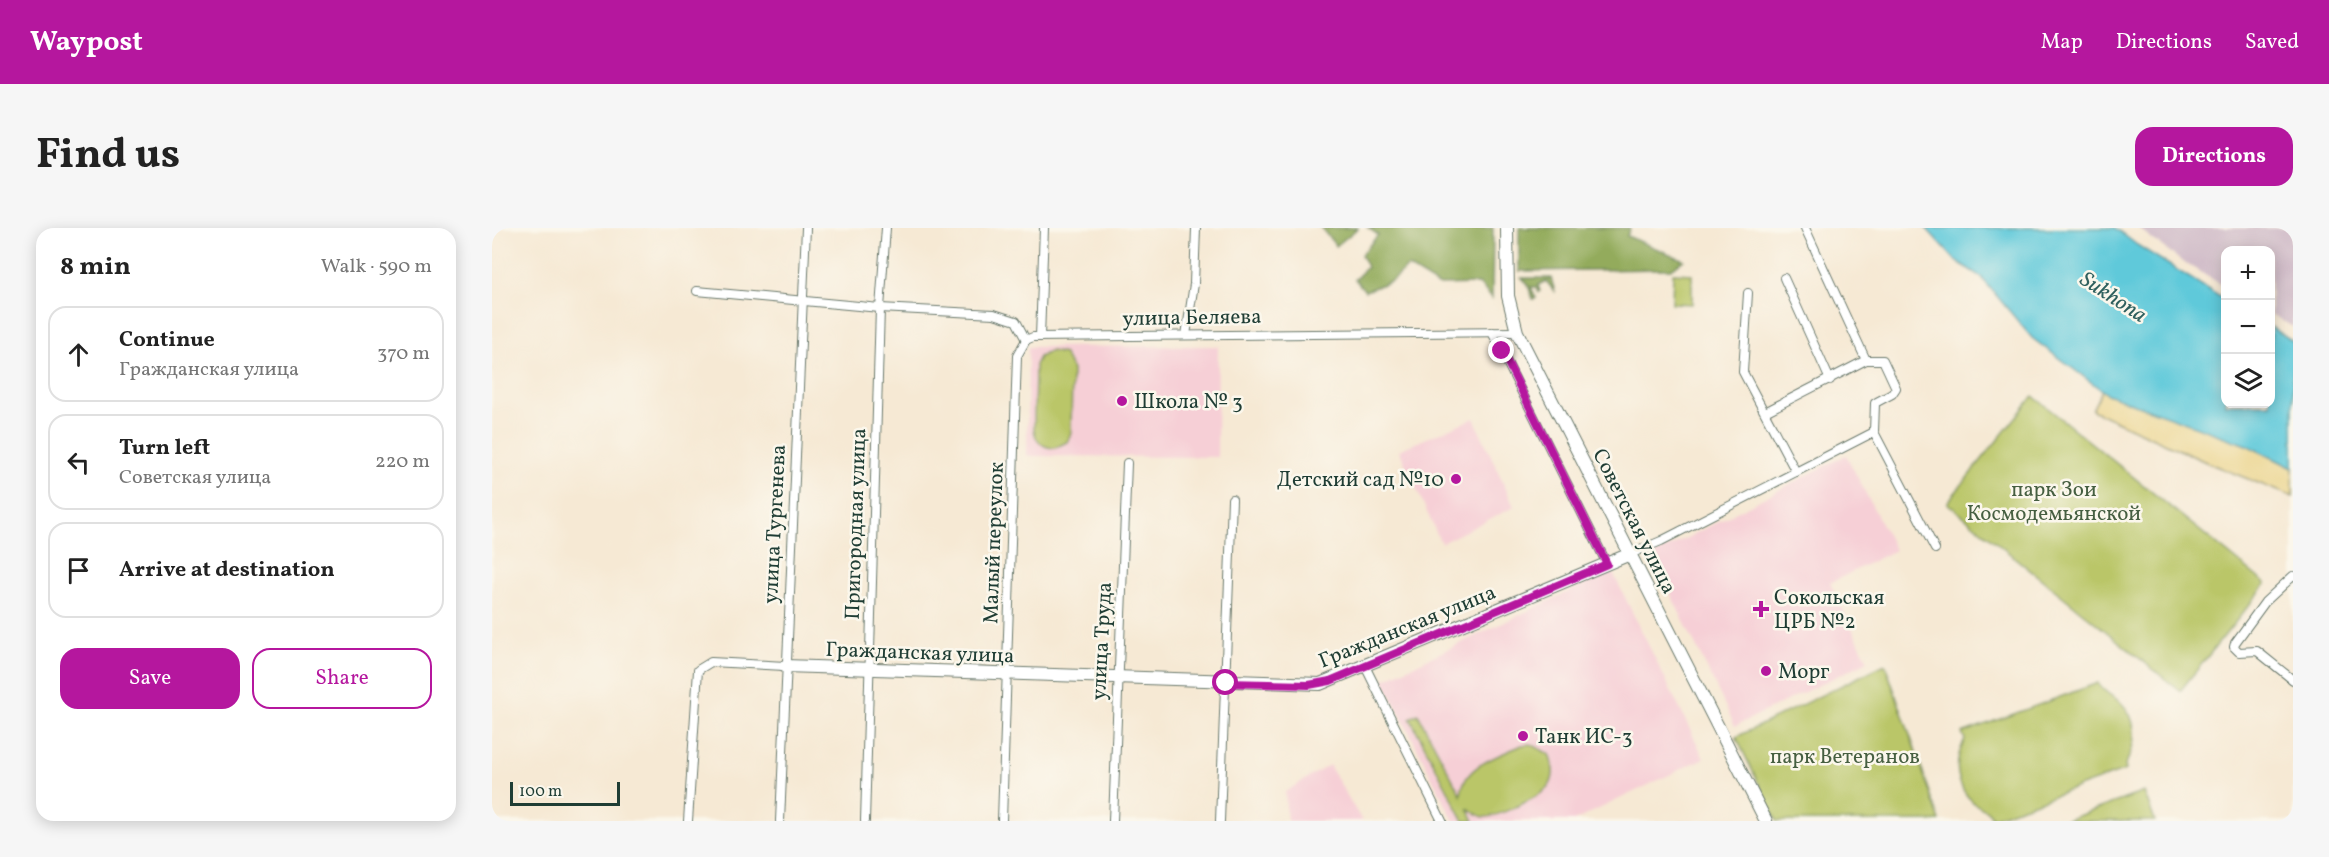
<!DOCTYPE html>
<meta charset="utf-8">
<style>
body{margin:0;font-family:Vollkorn,serif;background:#f6f6f6;color:#222}
.controls{position:absolute;right:18px;top:18px;display:grid;overflow:hidden;border-radius:12px;box-shadow:0 3px 15px #0003}
.controls button{width:54px;height:54px;display:grid;place-items:center;padding:0;border:0;border-bottom:2px solid #e0e0e0;background:#fff;color:#222;font:30px sans-serif}
.scale{position:absolute;left:18px;bottom:15px;width:110px;box-sizing:border-box;padding-left:6px;border:3px solid #1f3d34;border-top:0;font-size:16px;line-height:21px;white-space:nowrap;color:#1f3d34;-webkit-text-stroke:4px #fbf7ec;paint-order:stroke}
.stop{position:absolute;width:18px;height:18px;margin:-14px;border:4px solid #b5179e;border-radius:50%;background:#fff}
.stop.end{background:#b5179e;border-color:#fff;box-shadow:0 2px 6px #0008}
.list{margin:0;padding:0;list-style:none}
h2{display:flex;justify-content:space-between;align-items:center;height:78px;margin:0;padding:0 24px;font-size:26px}
h2 small{font-size:20px;font-weight:400;color:#767676}
.list li{display:grid;grid-template-columns:39px 1fr auto;gap:18px;align-items:center;box-sizing:border-box;height:96px;margin:0 12px 12px;padding:0 12px;border:2px solid #e0e0e0;border-radius:18px}
.list b{display:block;font-size:22px;white-space:nowrap}
.list p{margin:0;font-size:20px;white-space:nowrap;color:#767676}
.list em{font-size:20px;font-style:normal;color:#767676}
.actions{display:flex;gap:12px;padding:18px 24px}
.actions a{flex:1;padding:14px 0;border:2px solid #b5179e;border-radius:18px;text-align:center;font-size:21px;color:#b5179e}
.actions .main{background:#b5179e;color:#fff}
.icon{flex:none;width:33px;height:33px;fill:none;stroke:currentColor;stroke-width:2;stroke-linecap:round;stroke-linejoin:round}
.map{position:relative;flex:none;width:1801px;height:593px;overflow:hidden;border-radius:18px}
header{display:flex;align-items:center;gap:36px;box-sizing:border-box;height:84px;padding:0 30px;background:#b5179e;color:#fff}
header strong{font-size:28px}
nav{display:flex;gap:33px;margin-inline-start:auto;font-size:21px}
.intro{display:flex;align-items:center;justify-content:space-between;box-sizing:border-box;height:144px;padding:0 36px}
h1{margin:0;font-size:42px}
.button{padding:15px 27px;border-radius:18px;background:#b5179e;color:#fff;font-size:21px;font-weight:700}
main{display:flex;gap:36px;padding:0 36px}
aside{flex:1;background:#fff;border-radius:18px;box-shadow:0 3px 15px #0003}
.map>svg:first-child{display:block}
.built{fill:#f6cfd6}
.industrial{fill:#d1bdc9}
.green{fill:#bac668;stroke:#6c824e;stroke-width:1.5}
.forest{fill:#93ab5c;stroke:#597448;stroke-width:1.5}
.sand{fill:#eeda9e;stroke:#868c69;stroke-width:1.5}
.water{fill:#5fc9da;stroke:#3f8387;stroke-width:1.5}
.lines{fill:none;stroke-linecap:round;stroke-linejoin:round}
.street-casing{stroke:#6a796c;stroke-width:10}
.secondary-casing{stroke:#6a796c;stroke-width:14}
.street{stroke:#fff;stroke-width:8}
.secondary{stroke:#fff;stroke-width:12}
.route{stroke:#b5179e;stroke-width:8}
.poi-dot{fill:#b5179e;stroke:#fbf7ec;stroke-width:2}
.labels{text-anchor:middle;stroke-width:5;stroke-linejoin:round;paint-order:stroke}
.street-label{font-size:21px;fill:#1f3d34;stroke:#fbf7ec}
.poi-label{font-size:21px;fill:#1f3d34;stroke:#fbf7ec;text-anchor:start}
.park-label{font-size:21px;fill:#465f41;stroke:#fbf7ec}
.water-label{font-size:22px;font-style:italic;fill:#2f605e;stroke:#fbf7ec}
</style>
<header>
<strong>Waypost</strong>
<nav><a>Map</a><a>Directions</a><a>Saved</a></nav>
</header>
<div class="intro"><h1>Find us</h1><a class="button">Directions</a></div>
<main>
<aside>
<h2>8 min<small>Walk · 590 m</small></h2>
<ul class="list">
<li><svg class="icon" aria-label="ahead" viewBox="0 0 24 24"><path d="M12 20V5M6 11l6-6 6 6"/></svg><div><b>Continue</b><p>Гражданская улица</p></div><em>370 m</em></li>
<li><svg class="icon" aria-label="left" viewBox="0 0 24 24"><path d="M17 20v-9H6M10 6l-5 5 5 5"/></svg><div><b>Turn left</b><p>Советская улица</p></div><em>220 m</em></li>
<li><svg class="icon" aria-label="arrive" viewBox="0 0 24 24"><path d="M6 21V4h12l-3 4 3 4H6"/></svg><div><b>Arrive at destination</b></div></li>
</ul>
<div class="actions"><a class="main">Save</a><a>Share</a></div>
</aside>
<div class="map">
<svg width="1801" height="593" viewBox="0 0 1801 593">
<rect width="100%" height="100%" fill="#fbf7ec"/>
<filter id="ink" filterUnits="userSpaceOnUse"><feTurbulence type="fractalNoise" baseFrequency=".0167" numOctaves="2"/><feDisplacementMap in="SourceGraphic" scale="12" xChannelSelector="R" yChannelSelector="G"/><feConvolveMatrix kernelMatrix="1 2 1 2 8 2 1 2 1" color-interpolation-filters="sRGB"/></filter>
<filter id="wash" filterUnits="userSpaceOnUse"><feTurbulence type="fractalNoise" baseFrequency=".008" numOctaves="4" result="noise"/><feDisplacementMap in="SourceGraphic" scale="24" xChannelSelector="R" yChannelSelector="G"/><feGaussianBlur stdDeviation="1.35" result="paint"/><feColorMatrix in="noise" values="0 0 0 0 0 0 0 0 0 0 0 0 0 0 0 0 0 1.4 0 .05"/><feComposite in="paint" operator="in"/></filter>
<g filter="url(#wash)">
<rect width="100%" height="100%" fill="#f6e9d4"/>
<!-- built -->
<g class="built">
<polygon points="726,118 725,229 535,228 536,119"/>
<polygon points="982,190 1022,279 949,315 907,222"/>
<polygon points="1354,227 1403,322 1338,355 1376,433 1243,498 1160,328"/>
<polygon points="1120,343 1212,530 1082,593 962,593 891,452"/>
<polygon points="837,537 870,593 795,593 793,564"/>
</g>
<!-- industrial -->
<polygon class="industrial" points="1646,0 1801,0 1801,99 1779,86 1778,22 1734,22 1733,59 1688,32"/>
<!-- green -->
<g class="green">
<polygon points="1181,45 1200,46 1200,76 1180,75"/>
<path d="M559,123L572,126L580,142L579,206L575,214L563,220C551,220 543,213 542,201L543,137L547,129Z"/>
<polygon points="1541,168 1774,356 1688,463 1455,275"/>
<polygon points="1393,436 1448,593 1285,593 1244,509"/>
<path d="M1606,455C1611,464 1619,467 1627,473C1647,490 1645,516 1633,537L1634,542L1500,590C1497,581 1489,581 1482,575C1463,559 1461,533 1473,512L1470,505Z"/>
<path d="M926,486L969,567C971,537 1005,529 1030,517L1039,516L1057,526C1061,536 1064,548 1057,558C1050,568 1004,590 992,589C986,588 980,583 976,580L982,593H972L918,490Z"/>
<polygon points="1652,564 1663,593 1572,593"/>
</g>
<!-- forest -->
<g class="forest">
<polygon points="829,0 866,0 844,18"/>
<polygon points="876,0 1001,0 1000,70 987,56 945,57 916,39 899,53 873,63 863,51 875,39 869,27 886,7"/>
<polygon points="1027,0 1138,0 1135,8 1192,32 1179,41 1027,43"/>
<polygon points="1030,50 1059,50 1063,64 1054,53 1046,57 1048,63 1046,64 1044,59 1039,59 1044,70 1041,71 1035,55"/>
</g>
<!-- sand -->
<polygon class="sand" points="1610,162 1757,218 1801,240 1801,269 1716,235 1600,182"/>
<!-- water -->
<polygon class="water" points="1434,0 1623,0 1645,17 1733,72 1734,176 1778,176 1779,99 1801,113 1801,240 1757,218 1615,166 1540,110 1489,49 1463,32"/>
</g>
<g filter="url(#ink)">
<g class="lines">
<defs>
<g id="street">
<polyline points="1313,0 1374,132"/>
<polyline points="1292,50 1338,152"/>
<polyline points="205,63 388,80 502,86 524,93 534,112 541,109 1025,104"/>
<polyline points="1256,65 1251,144 1304,244"/>
<polyline points="1000,104 1115,336"/>
<polyline points="694,107 702,56 704,0"/>
<polyline points="548,109 552,0"/>
<polyline points="1273,184 1374,132 1391,132 1404,160 1400,166 1383,175 1382,204 1443,321"/>
<polyline points="1138,326 1169,313 1382,204"/>
<polyline points="1801,348 1773,374 1743,415 1742,419 1747,424 1765,423 1801,452"/>
<polyline points="873,438 950,593"/>
<polyline points="196,593 206,442 219,434 293,438"/>
<polyline points="288,593 314,0"/>
<polyline points="373,593 388,80 394,0"/>
<polyline points="510,593 525,128 534,112"/>
<polyline points="621,593 635,235"/>
<polyline points="728,593 740,271"/>
</g>
<g id="secondary">
<polyline points="1015,0 1016,68 1025,104 1274,593"/>
<polyline points="293,438 828,456 1138,326"/>
</g>
</defs>
<!-- street casing -->
<use href="#street" class="street-casing"/>
<!-- secondary casing -->
<use href="#secondary" class="secondary-casing"/>
<!-- street -->
<use href="#street" class="street"/>
<!-- secondary -->
<use href="#secondary" class="secondary"/>
</g>
</g>
<g class="lines" filter="url(#ink)">
<!-- route -->
<polyline class="route" points="734,455 817,457 838,453 1115,336 1010,123"/>
</g>
<!-- markers -->
<g class="poi-dot">
<circle cx="630" cy="173" r="6"/>
<circle cx="964" cy="251" r="6"/>
<path d="M1266 372h6v6h6v6h-6v6h-6v-6h-6v-6h6z"/>
<circle cx="1274" cy="443" r="6"/>
<circle cx="1031" cy="508" r="6"/>
</g>
<g class="labels">
<!-- street labels -->
<g class="street-label">
<text transform="translate(700 89) rotate(-1)" y="7">улица Беляева</text>
<text transform="translate(1143 293) rotate(63)" y="7">Советская улица</text>
<text transform="translate(282 296) rotate(-87)" y="7">улица Тургенева</text>
<text transform="translate(363 296) rotate(-88)" y="7">Пригородная улица</text>
<text transform="translate(501 315) rotate(-88)" y="7">Малый переулок</text>
<text transform="translate(915 398) rotate(-22)" y="7">Гражданская улица</text>
<text transform="translate(609 413) rotate(-87)" y="7">улица Труда</text>
<text transform="translate(428 424) rotate(2)" y="7">Гражданская улица</text>
</g>
<!-- poi labels -->
<g class="poi-label">
<text x="642" y="180">Школа № 3</text>
<text x="952" y="258" text-anchor="end">Детский сад №10</text>
<text x="1282" y="376">Сокольская<tspan x="1282" dy="24">ЦРБ №2</tspan></text>
<text x="1286" y="450">Морг</text>
<text x="1043" y="515">Танк ИС-3</text>
</g>
<!-- park labels -->
<g class="park-label">
<text x="1562" y="268">парк Зои<tspan x="1562" dy="24">Космодемьянской</tspan></text>
<text x="1353" y="535">парк Ветеранов</text>
</g>
<!-- water labels -->
<g class="water-label">
<text transform="translate(1622 68) rotate(33)" y="8">Sukhona</text>
</g>
</g>
</svg>
<div class="controls">
<button>+</button>
<button>−</button>
<button><svg class="icon" aria-label="layers" viewBox="0 0 24 24"><path d="M12 4l9 5-9 5-9-5zM3 14l9 5 9-5"/></svg></button>
</div>
<div class="scale">100 m</div>
<div class="stop" style="left:734px;top:455px"></div>
<div class="stop end" style="left:1010px;top:123px"></div>
</div>
</main>
